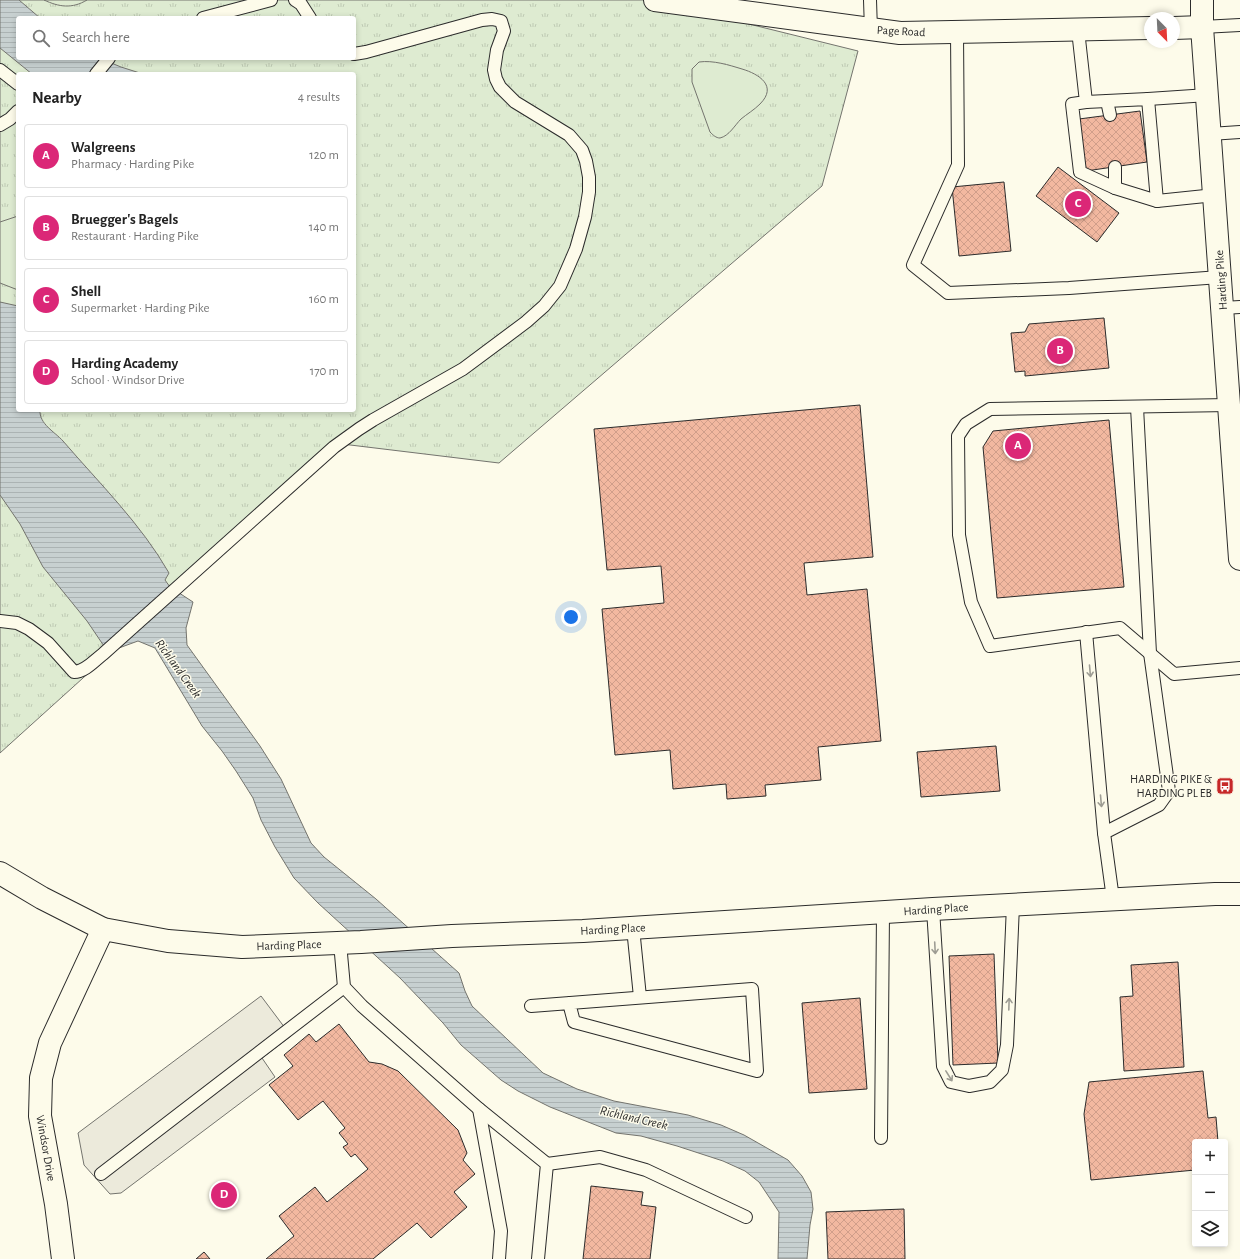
<!DOCTYPE html>
<meta charset="utf-8">
<style>
body{margin:0;font-family:"Alegreya Sans",sans-serif;background:#f2f2f2;color:#222}
.controls{position:absolute;right:12px;bottom:12px;display:grid;overflow:hidden;border-radius:4px;box-shadow:0 2px 6px #0003}
.controls button{width:36px;height:36px;display:grid;place-items:center;padding:0;border:0;border-bottom:1px solid #e0e0e0;background:#fff;color:#222;font:20px sans-serif}
.compass{position:absolute;left:1144px;top:12px;width:36px;height:36px;border-radius:50%;background:#fff;box-shadow:0 2px 6px #0003;rotate:156deg}
.you{position:absolute;left:571px;top:617px;width:14px;height:14px;margin:-10px;border:3px solid #fff;border-radius:50%;background:#1a73e8;box-shadow:0 0 0 6px #1a73e833}
.badge{display:grid;place-items:center;width:26px;height:26px;border-radius:50%;background:#db2777;color:#fff;font-size:13px;font-weight:700}
.pin{position:absolute;translate:-50% -50%;border:2px solid #fff;box-shadow:0 1px 4px #0006}
.list{margin:0;padding:0;list-style:none}
h2{display:flex;justify-content:space-between;align-items:center;height:52px;margin:0;padding:0 16px;font-size:17px}
h2 small{font-size:13px;font-weight:400;color:#767676}
.list li{display:grid;grid-template-columns:26px 1fr auto;gap:12px;align-items:center;box-sizing:border-box;height:64px;margin:0 8px 8px;padding:0 8px;border:1px solid #e0e0e0;border-radius:4px}
.list b{display:block;font-size:15px;white-space:nowrap}
.list p{margin:0;font-size:13px;white-space:nowrap;color:#767676}
.list em{font-size:13px;font-style:normal;color:#767676}
.icon{flex:none;width:22px;height:22px;fill:none;stroke:currentColor;stroke-width:2;stroke-linecap:round;stroke-linejoin:round}
.map{position:relative;flex:none;width:1240px;height:1259px;overflow:hidden}
.search{position:absolute;background:#fff;box-shadow:0 2px 6px #0003;left:16px;top:16px;width:340px;height:44px;display:flex;align-items:center;gap:10px;box-sizing:border-box;padding:0 14px;border-radius:4px;color:#767676;font-size:15px}
.panel{position:absolute;background:#fff;box-shadow:0 2px 6px #0003;left:16px;top:72px;width:340px;height:340px;border-radius:4px}
.map>svg:first-child{display:block}
.grass{fill:url(#grass-tufts);stroke:#74746e;fill-rule:evenodd}
.park{fill:#deebd1;stroke:#74746e}
.parking{fill:#eceadb;stroke:#74746e}
.water{fill:url(#water-rules);stroke:#74746e}
.building{fill:url(#building-cross-hatch);stroke:#2b2b2b}
.lines{fill:none;stroke-linecap:round;stroke-linejoin:round}
.lane-casing{stroke:#2b2b2b;stroke-width:14}
.street-casing{stroke:#2b2b2b;stroke-width:24}
.secondary-casing{stroke:#2b2b2b;stroke-width:24}
.primary-casing{stroke:#2b2b2b;stroke-width:24}
.lane{stroke:#fdfbea;stroke-width:12}
.street{stroke:#fdfbea;stroke-width:22}
.secondary{stroke:#fdfbea;stroke-width:22}
.primary{stroke:#fdfbea;stroke-width:22}
.oneway{stroke:#9e9d94}
.labels{text-anchor:middle;stroke-width:3;stroke-linejoin:round;paint-order:stroke}
.street-label{font-size:12px;fill:#2b2b2b;stroke:#fdfbea}
.poi-label{font-size:12px;fill:#2b2b2b;stroke:#fdfbea;text-anchor:end}
.water-label{font-size:13px;font-style:italic;fill:#2b2b2b;stroke:#fdfbea}
</style>
<div class="map">
<svg width="1240" height="1259" viewBox="0 0 1240 1259">
<defs>
<pattern id="grass-tufts" width="24" height="20" patternUnits="userSpaceOnUse"><rect width="24" height="20" fill="#deebd1"/><path d="M3 7l-1-3M5 7V3M7 7l1-3M15 17l-1-3M17 17v-4M19 17l1-3" fill="none" stroke="#bfcab4"/></pattern>
<pattern id="water-rules" width="6" height="5" patternUnits="userSpaceOnUse"><rect width="6" height="5" fill="#c7d0d0"/><path d="M0 2.5h6" fill="none" stroke="#abb3b3"/></pattern>
<pattern id="building-cross-hatch" width="8" height="8" patternUnits="userSpaceOnUse"><rect width="8" height="8" fill="#f2b8a0"/><path d="M0 0l8 8M0 8l8-8" fill="none" stroke="#d09e8a"/></pattern>
</defs>
<rect width="100%" height="100%" fill="#fdfbea"/>
<!-- grass -->
<path class="grass" d="M0,0H652L858,51L822,186L499,463L342,444L0,753ZM18,18H354V58H18ZM18,74H354V410H18Z"/>
<!-- park -->
<g class="park">
<path d="M44,0H87C72,9 59,7 44,0Z"/>
<path d="M699,62C713,60 729,65 742,69C759,74 778,86 760,104C754,110 747,114 741,119C735,125 729,136 720,138C716,138 713,135 710,132L692,82V69Z"/>
<polygon points="18,216 18,290 0,283 0,222"/>
</g>
<!-- parking -->
<polygon class="parking" points="261,996 291,1036 262,1058 275,1077 121,1193 110,1194 84,1165 78,1133"/>
<!-- water -->
<g class="water">
<polygon points="0,0 19,0 40,18 18,18 18,58 99,58 121,67 143,74 32,74 0,48"/>
<path d="M0,302L18,306V410H40C39,424 55,432 63,441C100,484 141,524 169,573L165,580L170,587L193,602L186,628L187,645L260,746L281,779L311,843L324,857L376,899L459,973L465,991L472,1006L543,1073L577,1089L614,1101L688,1115L721,1125L744,1135L788,1160L802,1176L811,1192L813,1209L810,1225L807,1259H778L779,1212L759,1182L745,1171L723,1161L677,1146L641,1136L616,1133L550,1107L518,1091L501,1080L461,1045L443,1023L400,978L318,903L294,878L275,847L261,820L253,798L236,771L222,751L202,726L155,648L138,641L108,652L87,621L43,567L20,524L0,495Z"/>
</g>
<!-- building -->
<g class="building">
<polygon points="1140,111 1147,162 1086,171 1079,119"/>
<polygon points="1058,167 1119,213 1097,242 1036,196"/>
<polygon points="1004,182 1011,251 959,256 952,187"/>
<polygon points="1104,318 1109,368 1025,376 1025,371 1015,372 1011,333 1025,332 1029,324"/>
<polygon points="860,405 873,557 804,563 807,595 867,589 881,741 818,747 821,780 765,785 766,796 727,799 726,784 673,789 670,750 615,755 602,609 664,603 661,566 607,570 594,429"/>
<polygon points="1109,420 1124,587 997,598 983,447 993,431"/>
<polygon points="996,746 1000,791 921,797 917,752"/>
<polygon points="994,954 998,1063 953,1065 949,956"/>
<polygon points="1178,962 1184,1067 1124,1071 1120,997 1133,996 1131,965"/>
<polygon points="860,998 867,1089 809,1093 802,1003"/>
<polygon points="339,1024 369,1062 382,1064 398,1071 458,1130 467,1153 463,1160 475,1174 454,1192 467,1207 431,1238 417,1223 373,1259 266,1259 294,1236 279,1216 315,1187 327,1202 368,1169 355,1154 351,1157 343,1147 348,1144 339,1133 345,1128 323,1101 298,1120 269,1085 293,1066 284,1055 309,1034 316,1042"/>
<polygon points="1203,1071 1208,1118 1216,1117 1218,1142 1195,1142 1195,1170 1091,1180 1084,1114 1089,1082"/>
<polygon points="591,1186 643,1192 641,1205 656,1207 650,1259 583,1259"/>
<polygon points="904,1209 905,1259 828,1259 826,1212"/>
<polygon points="204,1252 210,1259 196,1259"/>
</g>
<g class="lines">
<defs>
<g id="lane">
<polyline points="295,0 301,4 310,18"/>
<polyline points="870,0 871,30"/>
<polyline points="203,18 271,0"/>
<polyline points="1202,27 1240,25"/>
<polyline points="1078,30 1086,102 1072,104 1080,172 1115,188 1157,201 1215,195"/>
<polyline points="957,32 958,165 913,265 948,293 1069,288 1220,277"/>
<polyline points="0,70 18,84"/>
<polyline points="96,74 109,58"/>
<polyline points="1148,99 1208,95"/>
<polyline points="1107,101 1110,115"/>
<polyline points="1086,102 1148,99 1157,201"/>
<polyline points="0,125 10,119 18,111"/>
<polyline points="1210,134 1240,132"/>
<polyline points="1115,167 1115,188"/>
<polyline points="1223,308 1240,307"/>
<polyline points="1229,405 990,409 966,424 958,436 959,535 971,602 990,646 1120,628 1174,674 1240,668"/>
<path d="M0,621L17,623L29,629L48,643L74,672C85,672 95,660 103,654L334,447L359,429L373,420L463,369L526,322L544,306L560,286L576,249L585,217L589,192V177L586,161L582,150L569,135L515,102L500,87L496,79L494,70L497,50L504,31L501,21L492,19L482,20L366,52L354,54"/>
<polyline points="1086,632 1104,833"/>
<polyline points="1113,899 1104,833 1159,805 1169,791 1150,653 1137,407"/>
<polyline points="933,909 943,1066 951,1082 969,1086 990,1082 1002,1070 1007,1045 1013,905"/>
<polyline points="633,928 640,997"/>
<polyline points="340,943 344,987 362,1006 479,1109 547,1164 538,1259"/>
<polyline points="531,1006 752,989 757,1071 574,1022 569,1003"/>
<polyline points="479,1109 501,1231 499,1259"/>
<polyline points="881,1138 883,913"/>
<polyline points="547,1164 600,1157 646,1170 746,1217"/>
<polyline points="101,1174 344,987"/>
</g>
<g id="street">
<polyline points="655,0 900,33 1150,28"/>
<polyline points="1174,28 1202,27"/>
<polyline points="63,1259 56,1204 40,1116 41,1078 50,1043 103,929"/>
</g>
<polyline id="secondary" points="0,873 42,898 103,929 168,941 242,947 361,942 452,936 583,931 933,909 1215,894 1240,894"/>
<polyline id="primary" points="1202,0 1202,27 1240,559"/>
</defs>
<!-- lane casing -->
<use href="#lane" class="lane-casing"/>
<!-- street casing -->
<use href="#street" class="street-casing"/>
<!-- secondary casing -->
<use href="#secondary" class="secondary-casing"/>
<!-- primary casing -->
<use href="#primary" class="primary-casing"/>
<!-- lane -->
<use href="#lane" class="lane"/>
<!-- street -->
<use href="#street" class="street"/>
<!-- secondary -->
<use href="#secondary" class="secondary"/>
<!-- primary -->
<use href="#primary" class="primary"/>
</g>
<!-- one-way arrows -->
<defs><path id="oneway-shaft" d="M-6 0H5M1.5-3L5.5 0L1.5 3" fill="none" stroke-width="1.6" stroke-linecap="round" stroke-linejoin="round"/></defs>
<g class="oneway">
<use href="#oneway-shaft" transform="translate(1090 671) rotate(85)"/>
<use href="#oneway-shaft" transform="translate(1101 801) rotate(85)"/>
<use href="#oneway-shaft" transform="translate(935 948) rotate(87)"/>
<use href="#oneway-shaft" transform="translate(1009 1004) rotate(-88)"/>
<use href="#oneway-shaft" transform="translate(949 1076) rotate(58)"/>
</g>
<!-- icons -->
<defs>
<symbol id="bus-square" viewBox="-11 -11 22 22"><rect x="-9" y="-9" width="18" height="18" rx="4" fill="#c62828" stroke="#fdfbea"/><path d="M-5-6H5V4H4V6H2V4H-2V6H-4V4H-5ZM-3.5-4V0h7V-4ZM-3.5 1.2v1.5H-2V1.2ZM2 1.2v1.5H3.5V1.2Z" fill="#fff"/></symbol>
</defs>
<g fill-rule="evenodd">
<use href="#bus-square" x="1215" y="776" width="20" height="20"/>
</g>
<g class="labels">
<!-- street labels -->
<g class="street-label">
<text transform="translate(901 31) rotate(3)" y="4">Page Road</text>
<text transform="translate(1221 280) rotate(-94)" y="4">Harding Pike</text>
<text transform="translate(936 909) rotate(-4)" y="4">Harding Place</text>
<text transform="translate(613 929) rotate(-3)" y="4">Harding Place</text>
<text transform="translate(289 945) rotate(-2)" y="4">Harding Place</text>
<text transform="translate(46 1148) rotate(80)" y="4">Windsor Drive</text>
</g>
<!-- poi labels -->
<g class="poi-label">
<text x="1212" y="783">HARDING PIKE &amp;<tspan x="1212" dy="14">HARDING PL EB</tspan></text>
</g>
<!-- water labels -->
<g class="water-label">
<text transform="translate(179 668) rotate(54)" y="5">Richland Creek</text>
<text transform="translate(634 1117) rotate(13)" y="5">Richland Creek</text>
</g>
</g>
</svg>
<div class="controls">
<button>+</button>
<button>−</button>
<button><svg class="icon" aria-label="layers" viewBox="0 0 24 24"><path d="M12 4l9 5-9 5-9-5zM3 14l9 5 9-5"/></svg></button>
</div>
<svg class="compass" viewBox="-18 -18 36 36"><path d="M0-13l5 13h-10z" fill="#e53935"/><path d="M0 13l5-13h-10z" fill="#767676"/></svg>
<div class="you"></div>
<div class="pin badge" style="left:1018px;top:446px">A</div>
<div class="pin badge" style="left:1060px;top:351px">B</div>
<div class="pin badge" style="left:1078px;top:204px">C</div>
<div class="pin badge" style="left:224px;top:1195px">D</div>
<div class="search"><svg class="icon" aria-label="search" viewBox="0 0 24 24"><circle cx="10" cy="10" r="6"/><path d="M15 15l6 6"/></svg>Search here</div>
<section class="panel">
<h2>Nearby<small>4 results</small></h2>
<ul class="list">
<li><span class="badge">A</span><div><b>Walgreens</b><p>Pharmacy · Harding Pike</p></div><em>120 m</em></li>
<li><span class="badge">B</span><div><b>Bruegger's Bagels</b><p>Restaurant · Harding Pike</p></div><em>140 m</em></li>
<li><span class="badge">C</span><div><b>Shell</b><p>Supermarket · Harding Pike</p></div><em>160 m</em></li>
<li><span class="badge">D</span><div><b>Harding Academy</b><p>School · Windsor Drive</p></div><em>170 m</em></li>
</ul>
</section>
</div>
